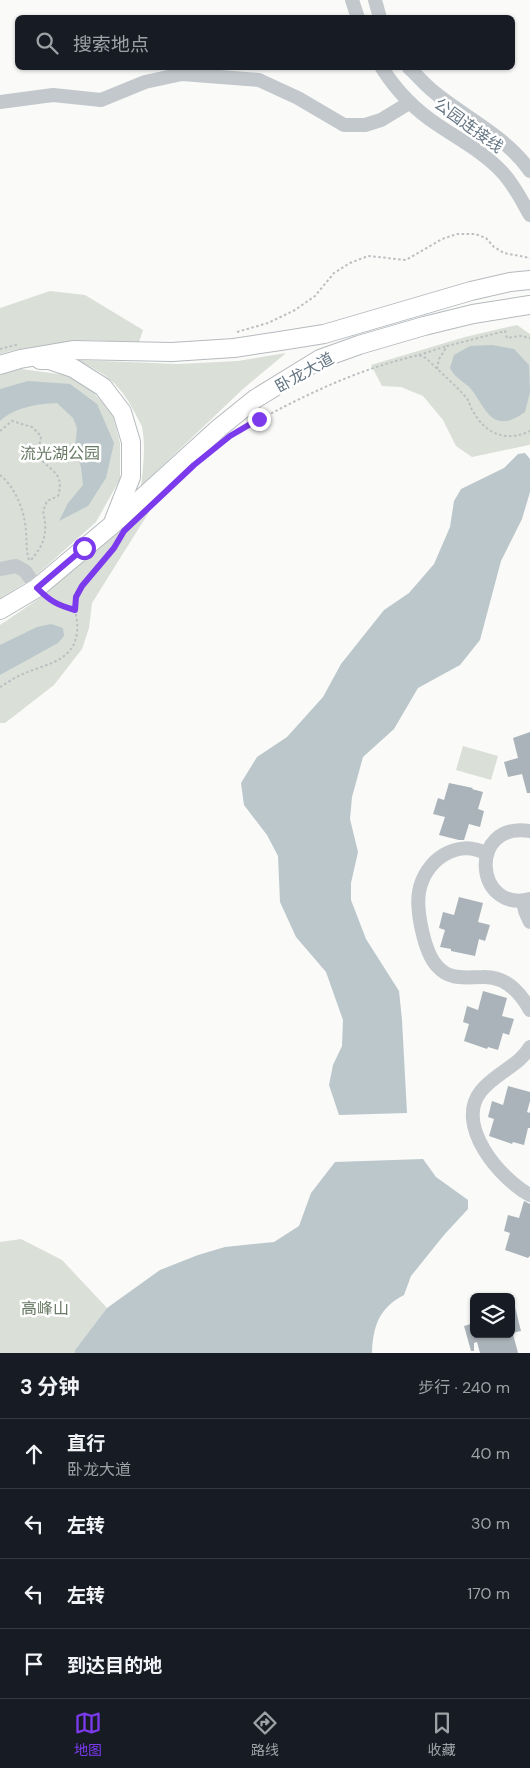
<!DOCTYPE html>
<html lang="zh">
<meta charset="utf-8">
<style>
body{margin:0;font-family:"DM Sans","Noto Sans SC",sans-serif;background:#20242c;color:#f1f3f6}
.controls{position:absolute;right:15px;bottom:15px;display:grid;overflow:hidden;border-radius:8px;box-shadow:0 1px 4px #0004}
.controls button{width:45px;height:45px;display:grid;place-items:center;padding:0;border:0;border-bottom:1px solid #363941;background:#171b24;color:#f1f3f6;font:25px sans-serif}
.stop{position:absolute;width:15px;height:15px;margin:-11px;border:4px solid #7c3aed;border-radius:50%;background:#fff}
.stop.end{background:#7c3aed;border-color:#fff;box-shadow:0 1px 5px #0008}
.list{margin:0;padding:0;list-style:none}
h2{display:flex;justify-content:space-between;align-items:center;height:65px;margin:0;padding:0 20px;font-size:21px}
h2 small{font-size:16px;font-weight:400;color:#9ea1a6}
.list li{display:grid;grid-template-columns:32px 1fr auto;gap:15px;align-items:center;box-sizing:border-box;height:70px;padding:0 20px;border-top:1px solid #363941}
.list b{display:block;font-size:19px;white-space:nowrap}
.list p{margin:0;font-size:16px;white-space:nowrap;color:#9ea1a6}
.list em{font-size:16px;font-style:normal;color:#9ea1a6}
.icon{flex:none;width:28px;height:28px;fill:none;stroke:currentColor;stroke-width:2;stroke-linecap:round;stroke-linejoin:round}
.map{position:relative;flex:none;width:530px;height:1353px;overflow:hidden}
.search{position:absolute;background:#171b24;box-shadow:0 1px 4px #0004;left:15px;right:15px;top:15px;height:55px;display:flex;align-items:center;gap:12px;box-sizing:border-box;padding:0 18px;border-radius:8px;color:#9ea1a6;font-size:19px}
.sheet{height:345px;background:#171b24}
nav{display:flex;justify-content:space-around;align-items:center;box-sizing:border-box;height:70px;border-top:1px solid #363941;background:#171b24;font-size:14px;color:#9ea1a6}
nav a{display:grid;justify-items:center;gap:2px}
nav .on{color:#7c3aed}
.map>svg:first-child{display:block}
.green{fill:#dadfd7}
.water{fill:#bbc7cb}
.building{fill:#aab3b9}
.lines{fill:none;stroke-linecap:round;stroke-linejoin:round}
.major-casing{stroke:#b5babe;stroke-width:20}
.path{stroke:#bbbfc2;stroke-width:2;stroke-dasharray:2.5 2.5;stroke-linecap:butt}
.minor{stroke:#c3c8cc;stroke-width:14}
.major{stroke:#fff;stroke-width:18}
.route{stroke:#7c3aed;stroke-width:6}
.labels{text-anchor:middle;stroke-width:5;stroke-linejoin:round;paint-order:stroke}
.street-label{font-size:16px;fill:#657683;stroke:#fff}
.park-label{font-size:16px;fill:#687a64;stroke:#fff}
</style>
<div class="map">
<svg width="530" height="1353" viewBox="0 0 530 1353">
<rect width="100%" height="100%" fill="#fafaf8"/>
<!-- green -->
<g class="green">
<polygon points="50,291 85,295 143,330 139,342 83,340 14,350 0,354 0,308"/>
<polygon points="517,325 530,334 530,444 529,445 472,457 456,446 443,420 423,396 401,387 382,386 371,365 465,337"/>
<path d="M286,353L243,389L141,486C143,467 146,447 142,427C141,423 137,418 135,413C120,384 106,373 76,360L178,364L238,361Z"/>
<polygon points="21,369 66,375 93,392 112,413 120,443 120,479 96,522 33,578 0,598 0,375"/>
<polygon points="159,496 92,603 89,628 82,649 54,685 5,723 0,723 0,625 40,598"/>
<polygon points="463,746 498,756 491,780 456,770"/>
<polygon points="21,1239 62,1260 107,1308 75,1350 75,1353 0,1353 0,1242"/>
</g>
<!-- water -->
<g class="water">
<path d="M492,345L514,349L529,365L530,392L525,412C494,434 488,413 472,390C468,385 462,382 457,377C454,375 452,371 450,368L454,355L470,346Z"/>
<path d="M28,381L70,384L97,404L114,443L106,478L88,506L59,521L68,503L83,485L81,467L75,449L77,428L73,418L57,403C37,404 15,407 0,421V389Z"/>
<polygon points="525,453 530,459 530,492 522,519 501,561 480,640 460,665 418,688 394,729 363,757 352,797 350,819 358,852 351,883 351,900 366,939 399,991 402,1020 407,1113 339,1115 329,1085 333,1065 342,1046 343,1020 326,972 296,937 280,902 278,856 267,835 244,805 241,783 257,757 287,737 323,697 341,664 384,610 409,593 434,564 450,527 454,501 461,489 504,468 518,454"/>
<polygon points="51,624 63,628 64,636 58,643 0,675 0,645 37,627"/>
<path d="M423,1159L436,1177L468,1200V1209L444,1235L411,1276L404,1295C379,1308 373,1326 372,1353H75V1350L107,1308L160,1270L198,1255L225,1247L274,1242L299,1226L311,1193L335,1162Z"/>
</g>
<!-- building -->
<g class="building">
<polygon points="530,732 530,793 527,793 522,774 508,777 504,762 518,758 513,738"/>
<polygon points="449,783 473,788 472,789 483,792 478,809 484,811 480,827 469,824 464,840 459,840 439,835 445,817 433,814 438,798 444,800"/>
<polygon points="459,897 483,903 478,922 490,925 485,941 479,939 475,956 451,951 451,949 440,947 445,930 439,928 443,912 454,915"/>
<polygon points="483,991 507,998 502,1016 514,1019 509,1035 503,1033 498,1050 488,1047 487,1049 464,1041 469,1024 463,1022 467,1006 478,1010"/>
<polygon points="508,1086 530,1092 530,1101 527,1112 530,1113 530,1128 528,1128 524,1145 513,1142 512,1144 489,1136 494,1119 488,1117 492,1101 503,1105"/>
<polygon points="524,1201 530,1204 530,1256 528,1258 505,1250 510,1233 504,1231 508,1215 519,1218"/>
<polygon points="514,1303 521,1331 511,1333 511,1304"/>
<polygon points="474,1323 474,1334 513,1334 518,1353 480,1353 477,1342 474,1343 474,1351 471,1351 464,1326"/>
</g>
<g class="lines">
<defs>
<g id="major">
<polyline points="40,360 49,360 73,368 103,387 122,412 131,442 131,477 114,520"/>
<polyline points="0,365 20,359 73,350 172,352 234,348 280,341 324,334 471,291 510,282 530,280"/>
<polyline points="0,610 37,588 112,525 219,428 255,399 320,359 359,345 424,326 473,314 530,305"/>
</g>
</defs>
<!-- major casing -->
<use href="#major" class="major-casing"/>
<!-- path -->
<g class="path">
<polyline points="237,332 268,323 295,310 315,296 334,273 350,263 368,256 406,260 442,239 457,234 475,234 486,238 494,247 504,253 530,258"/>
<polyline points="0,349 19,344"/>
<polyline points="419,355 447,346"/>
<polyline points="437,369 439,359 447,346 505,331 507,338 520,336 530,338"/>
<path d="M240,430C299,398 354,370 419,355L426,358C439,371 453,383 465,396C470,401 470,408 474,413C487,435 507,442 530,431"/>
<path d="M0,431L12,421L32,427L41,436C41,440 38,447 39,452C41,470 67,468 58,496L47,501L43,511C48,533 45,544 30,561"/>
<path d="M0,475C16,488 25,512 26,532C27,543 26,550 29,560"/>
<polyline points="48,598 61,606 75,610"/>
<path d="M0,687C7,683 15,677 23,674C45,664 73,662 77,633C79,620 72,608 77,595C85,576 109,557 120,538"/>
</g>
<!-- minor -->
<g class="minor">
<polyline points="352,0 358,18"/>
<polyline points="375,0 380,18"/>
<path d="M382,68C396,90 415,110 438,125C460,140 485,153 503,173C514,185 522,201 530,215"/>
<path d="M409,68C418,76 425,85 434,92C464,117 507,137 530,171"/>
<polyline points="0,102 53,95 101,100 145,82 182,74 259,80 298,98 344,125 365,125 381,120 409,103"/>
<polyline points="0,569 16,566 25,571 37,588"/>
<path d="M530,831C467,821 475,914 530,899"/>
<path d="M487,854C457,837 424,861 419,892C416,910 424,952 437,966C450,981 465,977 483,977C505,976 520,992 530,1010"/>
<polyline points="523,901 525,911 530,922"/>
<path d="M530,1047C519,1066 495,1073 481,1091C454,1125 500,1179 530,1195"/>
</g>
<!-- major -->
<use href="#major" class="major"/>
</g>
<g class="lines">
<!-- route -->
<path class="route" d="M84,548L37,588C50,601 57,605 75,610L76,597L82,586L114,548L124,531L194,465L230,436L259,419"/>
</g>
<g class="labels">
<!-- street labels -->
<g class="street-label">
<text transform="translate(469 125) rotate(36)" y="6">公园连接线</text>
<text transform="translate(304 372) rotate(-29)" y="6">卧龙大道</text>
</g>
<!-- park labels -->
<g class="park-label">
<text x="60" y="459">流光湖公园</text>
<text x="45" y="1314">高峰山</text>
</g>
</g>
</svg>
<div class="controls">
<button><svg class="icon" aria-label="layers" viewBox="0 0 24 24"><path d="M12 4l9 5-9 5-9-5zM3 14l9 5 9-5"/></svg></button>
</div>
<div class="stop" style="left:84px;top:548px"></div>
<div class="stop end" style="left:259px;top:419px"></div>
<div class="search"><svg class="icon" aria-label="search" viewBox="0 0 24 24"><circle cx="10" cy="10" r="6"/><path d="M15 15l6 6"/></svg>搜索地点</div>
</div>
<section class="sheet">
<h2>3 分钟<small>步行 · 240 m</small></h2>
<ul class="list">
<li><svg class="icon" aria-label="ahead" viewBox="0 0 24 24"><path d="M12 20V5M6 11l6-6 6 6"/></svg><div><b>直行</b><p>卧龙大道</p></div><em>40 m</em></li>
<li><svg class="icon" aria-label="left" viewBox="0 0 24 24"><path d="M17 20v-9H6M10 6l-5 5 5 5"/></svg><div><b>左转</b></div><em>30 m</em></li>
<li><svg class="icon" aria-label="left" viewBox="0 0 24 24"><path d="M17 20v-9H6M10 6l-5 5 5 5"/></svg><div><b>左转</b></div><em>170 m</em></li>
<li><svg class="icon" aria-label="arrive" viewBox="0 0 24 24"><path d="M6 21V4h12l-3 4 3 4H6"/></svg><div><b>到达目的地</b></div></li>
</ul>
</section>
<nav>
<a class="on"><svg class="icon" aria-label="map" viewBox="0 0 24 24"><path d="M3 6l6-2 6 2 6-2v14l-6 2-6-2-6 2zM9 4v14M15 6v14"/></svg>地图</a>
<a><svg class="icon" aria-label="directions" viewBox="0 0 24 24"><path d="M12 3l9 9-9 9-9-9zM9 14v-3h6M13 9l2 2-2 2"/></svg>路线</a>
<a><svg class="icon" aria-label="saved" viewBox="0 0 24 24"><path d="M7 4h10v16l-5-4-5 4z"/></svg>收藏</a>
</nav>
